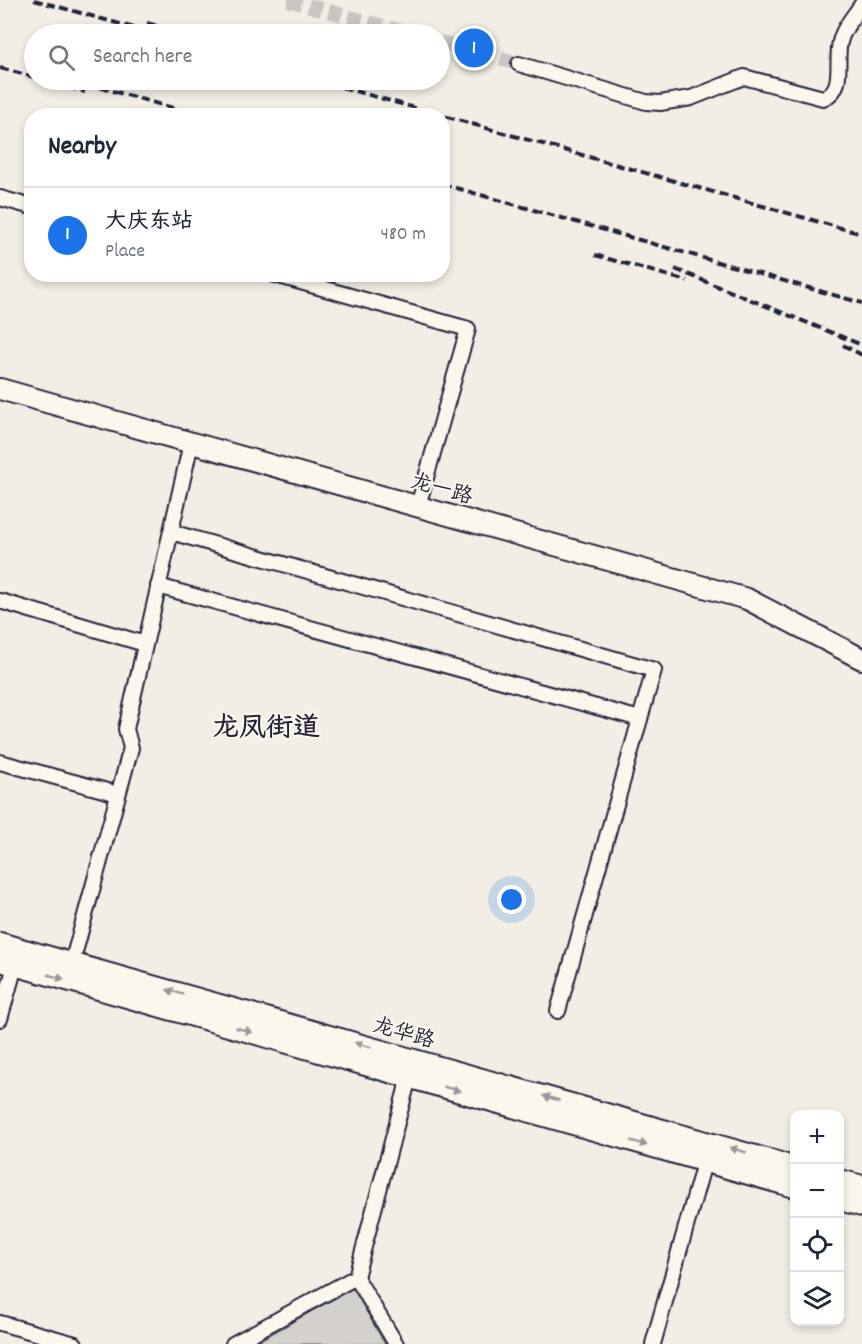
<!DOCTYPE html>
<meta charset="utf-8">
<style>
body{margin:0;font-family:Dekko,"LXGW WenKai TC",sans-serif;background:#f6f6f7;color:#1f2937}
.controls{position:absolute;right:18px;bottom:18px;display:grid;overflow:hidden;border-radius:12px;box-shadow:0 3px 9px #0003}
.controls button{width:54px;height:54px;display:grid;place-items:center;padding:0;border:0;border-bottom:2px solid #e0e1e3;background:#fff;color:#1f2937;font:30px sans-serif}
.you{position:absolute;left:512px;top:900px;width:21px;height:21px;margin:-15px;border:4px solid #fff;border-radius:50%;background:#1a73e8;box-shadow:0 0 0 9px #1a73e833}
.badge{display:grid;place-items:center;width:39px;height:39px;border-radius:50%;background:#1a73e8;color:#fff;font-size:20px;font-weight:700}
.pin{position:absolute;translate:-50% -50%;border:3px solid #fff;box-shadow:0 2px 6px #0006}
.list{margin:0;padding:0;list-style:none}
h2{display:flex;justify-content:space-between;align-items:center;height:78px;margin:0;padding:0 24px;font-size:26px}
h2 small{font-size:20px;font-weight:400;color:#747a83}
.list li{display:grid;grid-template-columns:39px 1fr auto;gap:18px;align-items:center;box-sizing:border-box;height:96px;padding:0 24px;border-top:2px solid #e0e1e3}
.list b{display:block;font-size:22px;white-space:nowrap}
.list p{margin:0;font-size:20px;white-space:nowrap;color:#747a83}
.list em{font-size:20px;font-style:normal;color:#747a83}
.icon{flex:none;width:33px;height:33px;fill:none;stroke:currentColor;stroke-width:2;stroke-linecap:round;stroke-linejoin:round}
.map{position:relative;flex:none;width:862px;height:1344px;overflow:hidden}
.search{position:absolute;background:#fff;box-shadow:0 3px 9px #0003;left:24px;top:24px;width:426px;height:66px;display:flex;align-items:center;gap:15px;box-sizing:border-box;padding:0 21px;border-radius:33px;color:#747a83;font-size:22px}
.panel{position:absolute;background:#fff;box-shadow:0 3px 9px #0003;left:24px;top:108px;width:426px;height:174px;border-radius:24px}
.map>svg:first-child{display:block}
.green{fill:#d4d1cc;stroke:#7b7a84;stroke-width:1.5}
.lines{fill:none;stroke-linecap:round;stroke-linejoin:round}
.street-tunnel{stroke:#c8c5c3;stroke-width:14;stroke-dasharray:14 7;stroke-linecap:butt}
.street-casing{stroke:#22223b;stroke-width:18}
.secondary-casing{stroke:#22223b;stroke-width:24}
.street{stroke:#fbf7ec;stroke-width:14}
.secondary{stroke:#fbf7ec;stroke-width:20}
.rail{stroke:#22223b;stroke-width:4;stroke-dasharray:9 4.5;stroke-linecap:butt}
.oneway{fill:#99979c}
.labels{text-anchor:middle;stroke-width:4.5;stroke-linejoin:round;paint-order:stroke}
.street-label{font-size:21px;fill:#22223b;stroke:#fbf7ec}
.district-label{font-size:27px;font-weight:bold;fill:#22223b;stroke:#fbf7ec}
</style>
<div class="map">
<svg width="862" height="1344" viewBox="0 0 862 1344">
<rect width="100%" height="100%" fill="#f2eee5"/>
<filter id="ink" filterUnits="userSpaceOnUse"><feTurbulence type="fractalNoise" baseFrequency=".0167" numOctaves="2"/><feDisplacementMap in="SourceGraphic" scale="12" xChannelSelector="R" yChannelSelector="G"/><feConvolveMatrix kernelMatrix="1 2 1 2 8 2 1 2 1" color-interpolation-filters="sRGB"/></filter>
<g filter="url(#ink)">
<!-- green -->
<polygon class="green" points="353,1288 385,1344 253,1344"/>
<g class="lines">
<!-- street-tunnel -->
<g class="street-tunnel">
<polyline points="288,0 412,34"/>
<polyline points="440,42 519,64"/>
</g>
<defs>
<g id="street">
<path d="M519,64L646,102L660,103L691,98L744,77L823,98C846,90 835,61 840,42C843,28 854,16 862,4"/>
<polyline points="0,198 32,207"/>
<polyline points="272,274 468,329 418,506"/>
<polyline points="158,586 640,719 654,670 171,532"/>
<polyline points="0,601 145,644"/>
<polyline points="0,762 118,794"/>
<polyline points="72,963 131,748 126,729 191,443"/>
<polyline points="558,1011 640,719"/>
<polyline points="0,1019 17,959"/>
<polyline points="356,1277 411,1070"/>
<polyline points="0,1323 75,1344"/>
<polyline points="233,1344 356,1277 396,1344"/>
<polyline points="653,1344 706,1156"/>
</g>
<g id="secondary">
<polyline points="0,389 747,599 862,659"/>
<polyline points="0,943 794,1167"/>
<polyline points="0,961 794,1187"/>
<polyline points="840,1180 862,1186"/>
<polyline points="840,1200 862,1206"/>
</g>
</defs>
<!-- street casing -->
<use href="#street" class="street-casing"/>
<!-- secondary casing -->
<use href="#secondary" class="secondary-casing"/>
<!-- street -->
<use href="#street" class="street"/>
<!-- secondary -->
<use href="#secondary" class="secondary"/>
<!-- rail -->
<g class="rail">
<polyline points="34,0 156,34"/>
<polyline points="147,23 187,34"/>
<polyline points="0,68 34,77"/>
<polyline points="42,80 85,92"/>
<polyline points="74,80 201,116"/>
<polyline points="316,80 862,234"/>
<polyline points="442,184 862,303"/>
<polyline points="595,255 687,281"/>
<polyline points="675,269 862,345"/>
<polyline points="843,345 862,355"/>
</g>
</g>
<!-- one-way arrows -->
<defs><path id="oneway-solid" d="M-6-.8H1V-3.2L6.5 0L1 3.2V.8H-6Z" transform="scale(1.5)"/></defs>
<g class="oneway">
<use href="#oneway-solid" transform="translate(56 977) rotate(16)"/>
<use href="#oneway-solid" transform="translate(175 992) rotate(-164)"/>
<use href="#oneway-solid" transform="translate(244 1030) rotate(16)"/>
<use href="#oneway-solid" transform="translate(363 1045) rotate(-164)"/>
<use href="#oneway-solid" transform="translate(452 1089) rotate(16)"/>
<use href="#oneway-solid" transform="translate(551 1098) rotate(-164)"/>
<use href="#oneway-solid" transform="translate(639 1143) rotate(16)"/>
<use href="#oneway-solid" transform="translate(738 1150) rotate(-164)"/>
</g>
</g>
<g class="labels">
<!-- street labels -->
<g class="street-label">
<text transform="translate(442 488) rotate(16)" y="7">龙一路</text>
<text transform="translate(404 1032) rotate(16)" y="7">龙华路</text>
</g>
<!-- district labels -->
<g class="district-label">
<text x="266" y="735">龙凤街道</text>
</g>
</g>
</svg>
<div class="controls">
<button>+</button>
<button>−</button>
<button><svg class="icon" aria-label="locate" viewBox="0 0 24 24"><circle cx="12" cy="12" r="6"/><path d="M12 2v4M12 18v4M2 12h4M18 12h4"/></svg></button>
<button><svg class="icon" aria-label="layers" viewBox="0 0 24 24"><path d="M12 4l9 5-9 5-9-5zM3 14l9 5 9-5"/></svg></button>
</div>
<div class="you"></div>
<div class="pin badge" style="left:474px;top:48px">1</div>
<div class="search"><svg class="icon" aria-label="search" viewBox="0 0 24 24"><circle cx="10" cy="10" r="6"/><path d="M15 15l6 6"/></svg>Search here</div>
<section class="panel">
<h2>Nearby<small></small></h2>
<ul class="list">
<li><span class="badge">1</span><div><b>大庆东站</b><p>Place</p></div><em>480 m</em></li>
</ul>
</section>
</div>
